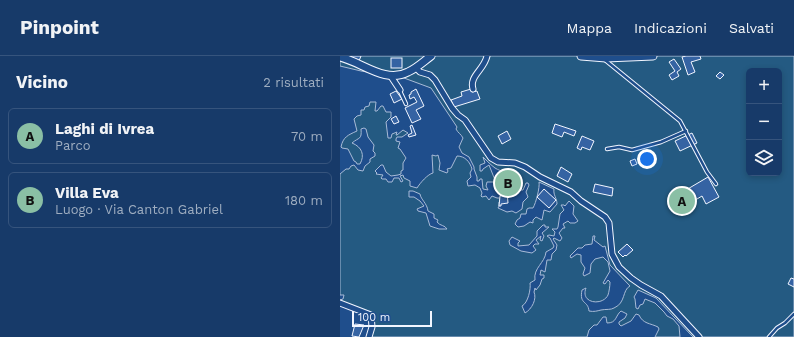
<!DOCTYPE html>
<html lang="it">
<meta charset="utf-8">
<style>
body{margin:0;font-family:"Work Sans",sans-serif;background:#20416f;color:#f1f3f6}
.controls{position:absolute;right:12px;top:12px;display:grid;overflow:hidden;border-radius:6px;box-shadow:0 2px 6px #0003}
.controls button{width:36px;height:36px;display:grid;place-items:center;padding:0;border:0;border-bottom:1px solid #36547d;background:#173a69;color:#f1f3f6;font:20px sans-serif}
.scale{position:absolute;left:12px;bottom:10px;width:80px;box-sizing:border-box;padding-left:4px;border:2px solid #f2f6ff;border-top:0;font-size:11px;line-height:14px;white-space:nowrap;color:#f2f6ff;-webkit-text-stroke:3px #1f4e8c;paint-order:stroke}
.you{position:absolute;left:307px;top:103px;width:14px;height:14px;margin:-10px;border:3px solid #fff;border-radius:50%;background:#1a73e8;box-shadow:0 0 0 6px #1a73e833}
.badge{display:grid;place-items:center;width:26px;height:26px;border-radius:50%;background:#8abfa5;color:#111;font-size:13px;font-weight:700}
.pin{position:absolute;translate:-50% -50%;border:2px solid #fff;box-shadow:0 1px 4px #0006}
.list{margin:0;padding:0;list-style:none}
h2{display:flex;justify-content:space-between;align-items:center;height:52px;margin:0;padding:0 16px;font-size:17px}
h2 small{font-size:13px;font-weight:400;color:#9eadc0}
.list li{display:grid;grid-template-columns:26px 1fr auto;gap:12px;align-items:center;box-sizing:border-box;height:56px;margin:0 8px 8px;padding:0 8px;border:1px solid #36547d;border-radius:6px}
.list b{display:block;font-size:15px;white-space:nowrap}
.list p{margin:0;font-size:13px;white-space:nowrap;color:#9eadc0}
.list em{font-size:13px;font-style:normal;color:#9eadc0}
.icon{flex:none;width:22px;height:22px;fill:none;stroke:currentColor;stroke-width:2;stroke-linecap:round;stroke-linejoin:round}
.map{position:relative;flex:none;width:454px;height:281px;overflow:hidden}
header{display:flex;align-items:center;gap:24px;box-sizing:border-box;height:56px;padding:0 20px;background:#173a69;border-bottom:1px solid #36547d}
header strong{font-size:19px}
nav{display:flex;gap:22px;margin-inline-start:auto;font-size:14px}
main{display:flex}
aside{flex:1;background:#173a69}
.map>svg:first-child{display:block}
.green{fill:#245a82;stroke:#a8bbd7;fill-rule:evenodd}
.building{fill:#3563a3;stroke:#f2f6ff}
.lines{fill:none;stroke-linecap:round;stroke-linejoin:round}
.lane-casing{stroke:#f2f6ff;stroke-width:4.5}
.street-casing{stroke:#f2f6ff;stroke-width:7}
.secondary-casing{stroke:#f2f6ff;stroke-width:9}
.lane{stroke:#1f4e8c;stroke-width:2.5}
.street{stroke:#1f4e8c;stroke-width:5}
.secondary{stroke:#1f4e8c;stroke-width:7}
</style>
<header>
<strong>Pinpoint</strong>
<nav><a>Mappa</a><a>Indicazioni</a><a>Salvati</a></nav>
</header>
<main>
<aside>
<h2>Vicino<small>2 risultati</small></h2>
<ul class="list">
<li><span class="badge">A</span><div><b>Laghi di Ivrea</b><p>Parco</p></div><em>70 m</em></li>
<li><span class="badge">B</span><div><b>Villa Eva</b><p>Luogo · Via Canton Gabriel</p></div><em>180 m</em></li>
</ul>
</aside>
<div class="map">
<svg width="454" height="281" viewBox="0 0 454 281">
<rect width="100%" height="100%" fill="#1f4e8c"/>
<!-- green -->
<path class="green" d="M0,0H454V281H353L316,242L298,234L294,241L295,243L296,252L298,253L300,249L303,248L305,243L315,247L324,256L327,260L333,263L339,270L340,281H315L319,273L318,271C310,267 303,268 299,259L296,258L291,265L281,270L279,268V266L285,262L287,258L281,255C275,260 277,267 267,267L266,261H263L257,269H254L249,274L247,281H31L34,269L33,259L0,246V244L3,243L4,239H0V118L6,113H9L11,110L14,109L18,114L23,115L25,110L30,106V103L35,100V97L33,95L34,89L28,81L26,73L24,72L21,73C22,84 19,81 12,87C22,91 25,99 20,108H17L16,106L14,105L8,93L2,92L1,91C3,81 8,79 17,75L14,63L17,60L21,59V54H24L25,51L29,50L30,46H36L35,55H37L41,50H43L46,56H51V61L46,66L48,82H51L52,78L57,76L56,79H57L63,74L68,77L62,81H57L56,83V85L60,86L58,92L60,93L66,102L63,107V114L61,115V118L58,119L51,120L46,116L43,109H41L35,115L37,117L36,118L43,119L41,122L42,123H46L48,126H52L54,122H59L61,126L63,125L60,120L63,119L64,122L70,125V130L77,132C80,127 88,118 93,117L92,99L96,100L98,99L100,107L99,114L107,117L108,115L107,113L111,112L117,100C125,100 130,106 132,113L130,117L131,121L127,125L128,130L135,129L140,132L142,137L141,140L142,141L146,140L149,144L152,140L157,142H160V146H159V150L158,152L167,156L172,155L176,157L182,153L183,146L188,141L186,136L189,129L188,127H186L183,134H180L179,133L182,130C175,110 168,120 155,112C151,109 147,105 143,101L145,107L140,109V115H142L143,113L149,109L155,124L154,126H147L146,130L148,134L143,133L142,123H140L139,125H137V121L134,113V111L129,101L122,97L119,91L123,82C121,78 118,77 116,73L117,71L91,32L64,22L21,15L0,10ZM409,15H439V117H409ZM199,126L214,133C213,139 217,142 217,148L210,156L204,154L202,164L196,161L193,164V167L190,166L184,170L178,171L175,168L177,164L180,162L181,158H186L187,153L189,152H193C196,147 200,131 199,126ZM69,135H73L80,138C81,144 87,147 88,155L94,158V162L98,164L97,166C100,170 105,169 107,173H99L90,170L86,157L78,155L77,153L84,150L80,145L74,141H69ZM229,145L234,150L233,158L238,165L235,167H230L228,165L223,168L225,172H223L219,177L222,182L220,185L214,182L213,183L217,189L216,194L212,198L211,204H207L205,216L201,214L200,219H204V222L202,223L200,229L196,234L195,232L194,236C197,243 192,253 185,257L182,250C188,247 191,233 190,227L195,224C193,212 205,207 206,196L213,192L214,190L210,182L207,180L209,179L214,180L215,176L212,173H217L218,171L220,158L224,154L221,149H224L225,150ZM203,169H205V171H209L202,177L204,180L202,185L200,184L201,180L196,184L199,188H195L193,190L196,194L192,197L181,195L170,189L169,185L172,181L180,185L178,187V190L189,189L197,180V175ZM253,180H255L254,184L263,191L265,190L270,209L290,230C282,234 286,247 274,252C271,254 266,253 261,254C257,255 254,256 249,255C248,244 239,249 242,234L246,232C240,248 263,250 268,239C269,236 270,230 270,226L268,224L265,228L263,227L270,215L268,206L263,201L255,203L251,208L250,217L244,220L243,218L245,212L241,206V199L237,198L231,202L230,200L238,192H242L245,189L252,188Z"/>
<!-- building -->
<g class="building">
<polygon points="9,0 21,0 19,5 9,1"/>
<polygon points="346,0 360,0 361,3 351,6 355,16 348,19 342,1"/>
<rect x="51" y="2" width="11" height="10"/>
<polygon points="334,3 341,13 337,16 339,20 332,24 329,19 335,15 329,6"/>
<polygon points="380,16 384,19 380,23 376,20"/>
<polygon points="76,33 84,50 76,54 81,63 72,67 65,52 77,46 74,41 70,43 69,39 71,38 71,36"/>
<polygon points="131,33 132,36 137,35 140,43 114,51 111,44 122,40 121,36"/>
<polygon points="56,35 62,43 54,47 50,38"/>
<polygon points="56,60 59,66 54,68 51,63"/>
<polygon points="215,68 236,75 234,80 224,76 222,81 212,77"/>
<polygon points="72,69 76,79 69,81 68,79 72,77 70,70"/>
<polygon points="167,75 171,83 162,88 158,80"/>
<polygon points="352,77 357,87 340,95 335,85"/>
<polygon points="242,80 254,85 250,94 242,91 241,94 237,92"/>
<polygon points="295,103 297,108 292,110 290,105"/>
<polygon points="221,111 232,118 228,126 217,120"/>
<polygon points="172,120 176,131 163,134 160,124"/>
<polygon points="368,121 379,141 366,148 362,140 352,146 346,134"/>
<polygon points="255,128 273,132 272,140 253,136"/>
<polygon points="204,133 216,144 209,152 197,141"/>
<polygon points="167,135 168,147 161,148 161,150 159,150 160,140 163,139 162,136"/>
<polygon points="287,188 293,194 286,200 285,199 283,201 278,196"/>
<polygon points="451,222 454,223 454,231 448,228"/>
<polygon points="15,268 24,269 19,281 12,280"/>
</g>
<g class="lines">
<defs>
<g id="lane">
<polyline points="265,4 340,65 367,116 376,128"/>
<polyline points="60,35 66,48"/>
<polyline points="267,93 279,91 292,94 321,86 346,75"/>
<polyline points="429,281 437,272 445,267 454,258"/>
</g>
<g id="street">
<polyline points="76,12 80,16 90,19 95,24 112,52 118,59 125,64 151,102 158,106 175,107 185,111 200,121 231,136 241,145 265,161 269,167 272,198 279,211 291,222 301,229 321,240 359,281"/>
<polyline points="50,19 60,34"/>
<path d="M133,33C129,20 144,14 147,0"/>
<polyline points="0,247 31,259 32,271 29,281"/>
</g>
<g id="secondary">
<polyline points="241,0 266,2 313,0"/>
<path d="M0,1C22,6 45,28 68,16C77,12 84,5 91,0"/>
</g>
</defs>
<!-- lane casing -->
<use href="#lane" class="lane-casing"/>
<!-- street casing -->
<use href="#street" class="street-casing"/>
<!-- secondary casing -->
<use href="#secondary" class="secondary-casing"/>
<!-- lane -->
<use href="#lane" class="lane"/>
<!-- street -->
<use href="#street" class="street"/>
<!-- secondary -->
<use href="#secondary" class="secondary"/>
</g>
</svg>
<div class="controls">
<button>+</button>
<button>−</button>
<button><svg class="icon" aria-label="layers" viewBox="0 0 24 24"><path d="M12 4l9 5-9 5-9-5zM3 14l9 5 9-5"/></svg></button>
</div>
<div class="scale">100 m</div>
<div class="you"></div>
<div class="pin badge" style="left:342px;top:145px">A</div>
<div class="pin badge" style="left:168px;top:127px">B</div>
</div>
</main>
